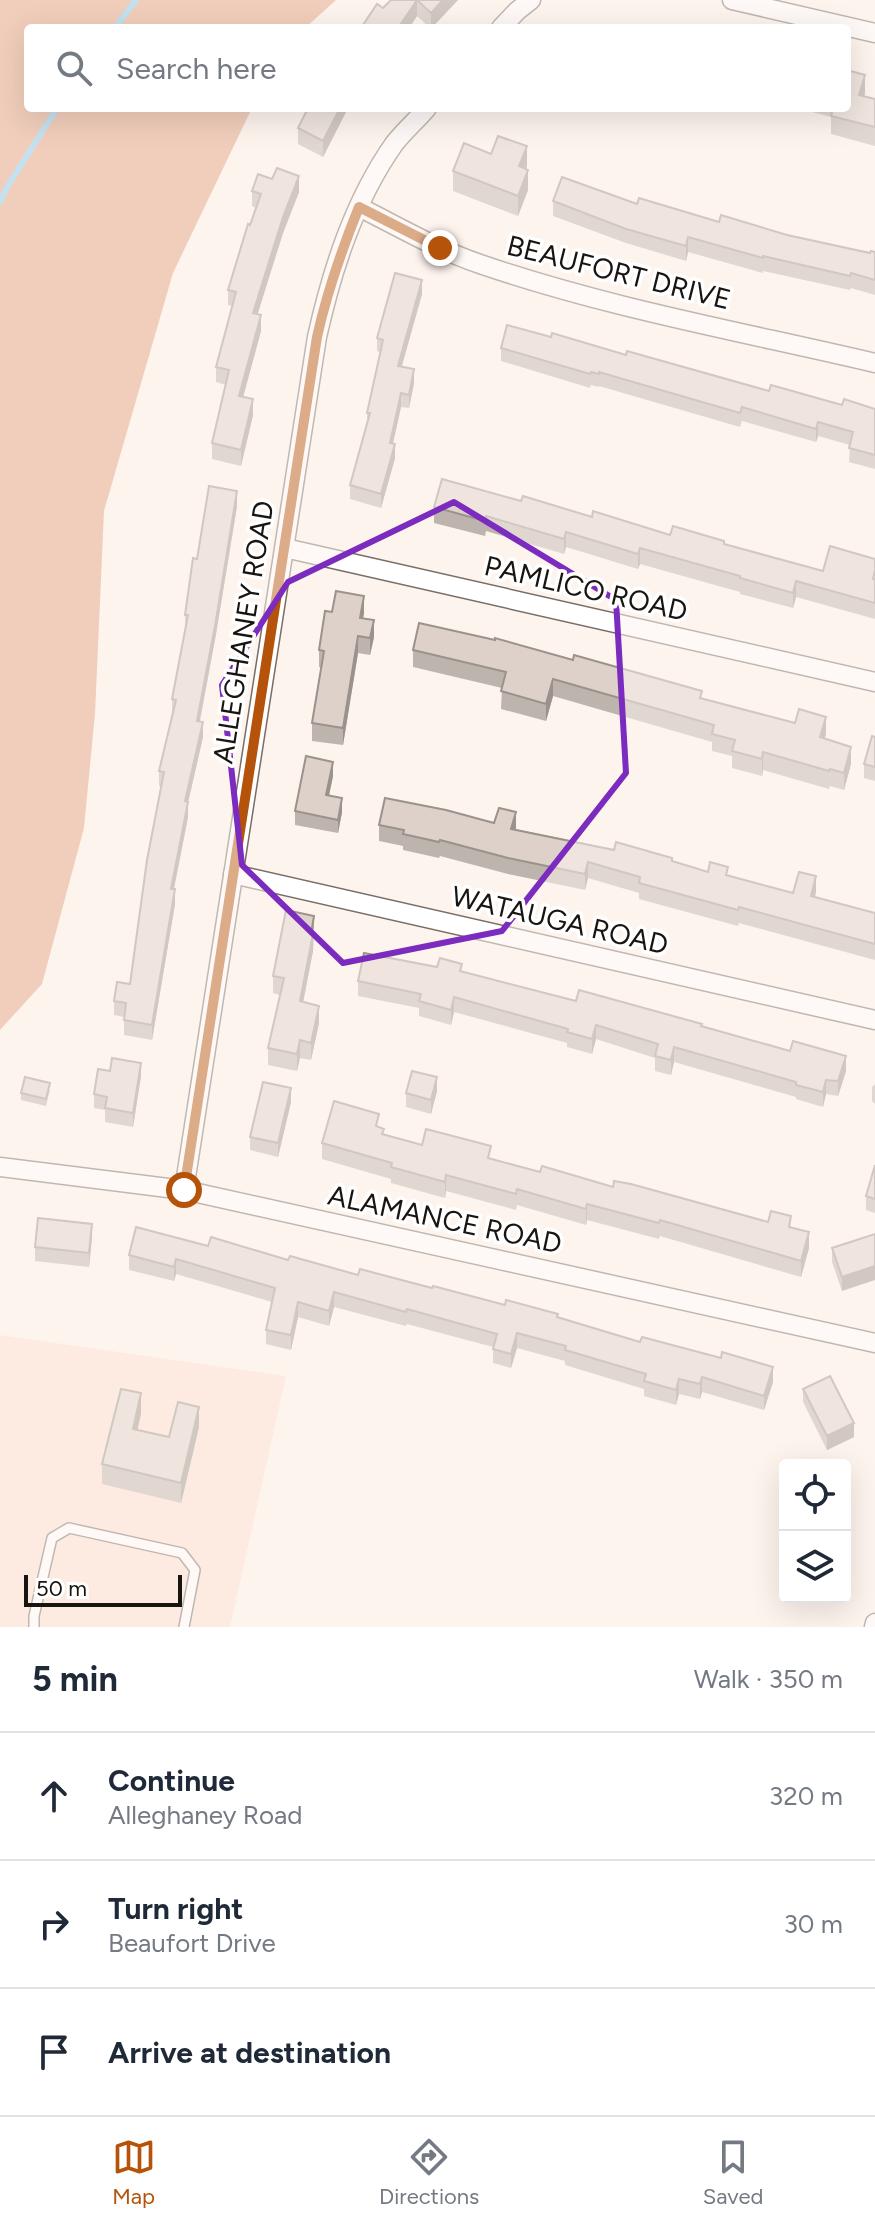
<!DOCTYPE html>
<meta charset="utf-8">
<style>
body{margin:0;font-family:Figtree,sans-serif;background:#f2f2f3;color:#1f2937}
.controls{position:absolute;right:24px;bottom:24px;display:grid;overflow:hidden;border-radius:8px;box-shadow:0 8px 32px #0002}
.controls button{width:72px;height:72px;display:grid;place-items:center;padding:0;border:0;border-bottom:2px solid #e0e1e3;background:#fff;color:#1f2937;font:40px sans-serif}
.scale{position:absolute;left:24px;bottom:20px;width:158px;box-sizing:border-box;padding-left:8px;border:4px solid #181411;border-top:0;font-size:22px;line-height:28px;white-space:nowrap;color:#181411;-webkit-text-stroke:6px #fff;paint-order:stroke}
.stop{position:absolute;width:24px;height:24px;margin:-18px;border:6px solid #b45309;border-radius:50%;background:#fff}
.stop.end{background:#b45309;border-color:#fff;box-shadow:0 2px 8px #0008}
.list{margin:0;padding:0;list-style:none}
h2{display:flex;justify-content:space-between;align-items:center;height:104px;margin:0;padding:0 32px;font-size:34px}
h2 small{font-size:26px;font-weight:400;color:#747a83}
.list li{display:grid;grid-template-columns:52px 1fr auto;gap:24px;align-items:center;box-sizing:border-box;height:128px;padding:0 32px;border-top:2px solid #e0e1e3}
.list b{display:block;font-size:30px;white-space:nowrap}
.list p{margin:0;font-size:26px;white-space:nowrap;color:#747a83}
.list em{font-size:26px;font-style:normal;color:#747a83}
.icon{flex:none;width:44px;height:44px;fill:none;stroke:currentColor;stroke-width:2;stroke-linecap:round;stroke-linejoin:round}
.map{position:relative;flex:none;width:875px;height:1627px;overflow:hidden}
.search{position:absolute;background:#fff;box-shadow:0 8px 32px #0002;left:24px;right:24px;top:24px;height:88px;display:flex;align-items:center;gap:20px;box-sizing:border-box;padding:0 28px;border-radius:8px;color:#747a83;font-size:30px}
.sheet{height:488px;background:#fff}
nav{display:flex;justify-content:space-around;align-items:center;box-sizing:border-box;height:112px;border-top:2px solid #e0e1e3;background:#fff;font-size:22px;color:#747a83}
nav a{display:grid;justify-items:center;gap:4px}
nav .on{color:#b45309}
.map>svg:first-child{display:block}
.green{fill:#fce0d1}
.forest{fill:#e2a17c}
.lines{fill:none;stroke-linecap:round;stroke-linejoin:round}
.stream{stroke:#7ecbf1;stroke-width:6}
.lane-casing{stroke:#786d67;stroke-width:12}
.street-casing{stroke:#786d67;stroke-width:21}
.lane{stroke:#fff;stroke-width:9}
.street{stroke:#fff;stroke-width:18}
.wall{fill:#beb4ae}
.shaded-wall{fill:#9b928d}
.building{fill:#ddd1ca;stroke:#9b928d;stroke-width:2}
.route{stroke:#b45309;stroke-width:10}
.marked{fill:none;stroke:#7b2cbf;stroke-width:6;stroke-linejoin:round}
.labels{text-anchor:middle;stroke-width:7;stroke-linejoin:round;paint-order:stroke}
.street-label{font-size:28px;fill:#181411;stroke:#fff}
</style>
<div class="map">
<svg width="875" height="1627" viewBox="0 0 875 1627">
<rect width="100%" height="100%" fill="#fef4ee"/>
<!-- green -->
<polygon class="green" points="0,1335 286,1376 230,1627 0,1627"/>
<!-- forest -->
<polygon class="forest" points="0,0 336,0 305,28 28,28 28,108 252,108 173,273 104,511 95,714 84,828 42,984 0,1030"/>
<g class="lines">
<!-- stream -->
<g class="stream">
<polyline points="115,28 136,0"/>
<polyline points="0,202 6,189 57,108"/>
</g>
<defs>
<polyline id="lane" points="34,1627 34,1616 52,1538 69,1528 182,1553 195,1570 184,1627"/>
<g id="street">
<polyline points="732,0 875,33"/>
<polyline points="501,28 517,11 531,0"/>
<path d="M359,207C399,227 438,250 480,264C608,308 743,332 875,363"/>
<polyline points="285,548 875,682"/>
<polyline points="233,874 875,1020"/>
<polyline points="0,1167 184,1190 875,1343"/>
<path d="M184,1190L317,337C332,270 354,201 394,144C404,131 417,120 427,108"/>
<polyline points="874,1627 875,1623"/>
</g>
</defs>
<!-- lane casing -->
<use href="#lane" class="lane-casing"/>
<!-- street casing -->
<use href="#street" class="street-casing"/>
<!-- lane -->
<use href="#lane" class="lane"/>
<!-- street -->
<use href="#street" class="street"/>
</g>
<!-- wall -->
<g class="wall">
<polygon points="391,0 458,0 432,28 430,28 417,16 409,28 361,28"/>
<polygon points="865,93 864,96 875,99 875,146 831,134 831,117 797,108 847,108"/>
<polygon points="308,108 348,108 323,157 298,144 298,128"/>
<polygon points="527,166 526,169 528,190 518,216 453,191 453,171"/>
<polygon points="252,191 299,192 283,233 257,314 261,331 243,397 253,415 241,466 212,459 212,443 226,385 216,382 216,367 232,306 228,305 228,290 256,208 252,206"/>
<polygon points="553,201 637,204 870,253 875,252 875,295 851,288 850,290 763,271 763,273 688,252 686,261 626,243 553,216"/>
<polygon points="422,294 402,366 414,383 409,408 401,407 393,444 395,458 381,508 350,499 350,485 367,425 367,413 380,352 377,351 377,338"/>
<polygon points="551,337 769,391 842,405 875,409 875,469 849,462 850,445 818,436 816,442 742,421 740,427 599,386 599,387 591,385 590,388 501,361 501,348"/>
<polygon points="521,501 670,535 724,544 823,571 875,559 875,619 796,597 793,608 740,594 740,592 640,564 638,569 566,547 564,554 486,531 485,536 434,523 434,507"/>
<polygon points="237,506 216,634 200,721 203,737 188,802 188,817 174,889 175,904 152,1040 124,1035 124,1017 114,1015 114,1001 130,984 162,786 159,786 159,771 172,714 172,699 185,630 185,615 197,559"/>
<polygon points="332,612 364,613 363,618 374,637 370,655 358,653 343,745 312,741 312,723 322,668 319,667 319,650"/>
<polygon points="413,650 702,698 826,734 824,739 851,764 844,790 830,786 829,789 763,770 762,776 732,768 732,756 712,751 712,742 553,696 546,721 501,709 502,688 413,667"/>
<polygon points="875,737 875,781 864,778 864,764"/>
<polygon points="333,776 329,796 342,812 338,833 295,825 295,811"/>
<polygon points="379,825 515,829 672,861 708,872 728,876 793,893 816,892 815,897 875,913 875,960 739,923 738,926 639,899 639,893 588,878 585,890 508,874 440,856 439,858 403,850 403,846 379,841"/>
<polygon points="314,933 313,951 303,1002 319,1023 311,1060 300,1058 297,1071 268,1065 268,1048 280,995 273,993 273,976"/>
<polygon points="437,967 462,971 576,1001 702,1026 846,1071 838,1096 826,1094 823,1107 796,1099 796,1097 674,1062 671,1075 655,1071 655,1058 596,1039 592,1054 567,1047 567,1043 454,1012 451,1025 419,1016 419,1008 358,996 358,981"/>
<polygon points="141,1076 133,1127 105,1122 105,1110 94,1108 94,1094"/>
<polygon points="875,1084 875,1104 872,1101 872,1087"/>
<polygon points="50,1090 46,1106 21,1100 21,1093"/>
<polygon points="437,1091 431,1114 406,1107 406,1093"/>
<polygon points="291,1102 278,1157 250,1150 250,1137"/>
<polygon points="379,1127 384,1134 422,1145 491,1159 540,1172 613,1187 791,1227 809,1248 801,1277 660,1236 659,1239 587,1220 586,1225 517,1205 516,1210 446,1191 445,1198 391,1183 391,1179 322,1159 322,1143"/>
<polygon points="875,1165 875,1213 866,1210 866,1196"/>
<polygon points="875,1234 842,1291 832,1262 832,1248"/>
<polygon points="92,1237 89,1267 35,1261 35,1247"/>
<polygon points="208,1246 288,1260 358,1275 432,1288 558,1318 773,1382 764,1410 702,1392 700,1399 679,1394 676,1405 644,1396 644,1389 565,1365 565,1361 517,1348 511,1368 493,1363 493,1347 407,1324 406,1326 334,1307 329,1326 298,1317 291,1350 266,1344 266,1330 272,1302 176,1274 174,1281 129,1270 129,1255"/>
<polygon points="803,1389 854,1437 827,1450 803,1402"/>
<polygon points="141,1414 137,1430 169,1437 199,1427 181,1503 102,1484 102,1464"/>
</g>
<!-- shaded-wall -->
<g class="shaded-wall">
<polygon points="417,0 417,16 409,28 398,28"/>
<polygon points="443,0 458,0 431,28 431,13"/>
<polygon points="865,75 865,93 859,114 859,95"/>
<polygon points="340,108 348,108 323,157 323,141"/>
<polygon points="527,146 527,166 519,186 519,166"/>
<polygon points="528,170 528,190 518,216 518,196"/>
<polygon points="299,176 299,192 283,233 253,329 253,313 283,217"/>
<polygon points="688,237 688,252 686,261 686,246"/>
<polygon points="422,280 422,294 398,379 398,366"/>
<polygon points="261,315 261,331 239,412 239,396"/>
<polygon points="414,369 414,383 409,408 409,395"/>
<polygon points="401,393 401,407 390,456 390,443"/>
<polygon points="253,399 253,415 241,466 241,450"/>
<polygon points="818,422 818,436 816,442 816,429"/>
<polygon points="395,444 395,458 381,508 381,494"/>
<polygon points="237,491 237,506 216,634 197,735 197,721"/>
<polygon points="566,532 566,547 564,554 564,539"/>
<polygon points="640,548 640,564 638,569 638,554"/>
<polygon points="796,581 796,597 793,608 793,593"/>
<polygon points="364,596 364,613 360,635 360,618"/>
<polygon points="374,620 374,637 370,655 370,638"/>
<polygon points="358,636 358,653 343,745 343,728"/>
<polygon points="553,679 553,696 546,721 546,704"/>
<polygon points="826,717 826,734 820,755 820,737"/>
<polygon points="203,722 203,737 185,816 185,801"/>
<polygon points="851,747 851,764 844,790 844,773"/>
<polygon points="763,752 763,770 762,776 762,759"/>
<polygon points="333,762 333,776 326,809 326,795"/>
<polygon points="342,798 342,812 338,833 338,820"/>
<polygon points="188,802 188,817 171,903 171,889"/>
<polygon points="516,812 516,828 511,845 511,829"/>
<polygon points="588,862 588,878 585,890 585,874"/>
<polygon points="816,876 816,892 811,912 811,896"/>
<polygon points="175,889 175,904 152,1040 152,1025"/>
<polygon points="314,916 313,951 300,1018 300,1001"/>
<polygon points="454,997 454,1012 451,1025 451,1010"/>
<polygon points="319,1006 319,1023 311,1060 311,1043"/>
<polygon points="596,1025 596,1039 592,1054 592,1039"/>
<polygon points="300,1040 300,1058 297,1071 297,1054"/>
<polygon points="674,1047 674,1062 671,1075 671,1060"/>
<polygon points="846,1056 846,1071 838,1096 838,1081"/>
<polygon points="141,1063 141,1076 133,1127 133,1113"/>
<polygon points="437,1077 437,1091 431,1114 431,1100"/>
<polygon points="826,1080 826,1094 823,1107 823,1092"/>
<polygon points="291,1088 291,1102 278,1157 278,1143"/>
<polygon points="446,1175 446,1191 445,1198 445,1182"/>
<polygon points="587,1204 587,1220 586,1225 586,1209"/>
<polygon points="92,1224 92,1237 89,1267 89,1253"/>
<polygon points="809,1232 809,1248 801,1277 801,1261"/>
<polygon points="176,1259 176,1274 174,1281 174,1267"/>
<polygon points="875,1266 875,1280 842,1291 842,1277"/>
<polygon points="334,1292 334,1307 329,1326 329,1311"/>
<polygon points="298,1302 298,1317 291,1350 291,1335"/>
<polygon points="517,1333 517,1348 511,1368 511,1354"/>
<polygon points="773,1367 773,1382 764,1410 764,1396"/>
<polygon points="702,1377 702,1392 700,1399 700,1384"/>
<polygon points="679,1379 679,1394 676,1405 676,1390"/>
<polygon points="141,1393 141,1414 133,1449 133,1429"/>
<polygon points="199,1407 199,1427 181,1503 181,1483"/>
<polygon points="854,1423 854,1437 827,1450 827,1436"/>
</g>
<!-- building -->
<g class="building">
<polygon points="391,0 417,0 398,28 361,28 377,4 383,8"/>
<polygon points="417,0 443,0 431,13"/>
<polygon points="847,70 865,75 859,95 875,99 875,127 831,116 833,108 847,108"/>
<polygon points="308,108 340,108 323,141 298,128"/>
<polygon points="498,136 527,146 519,166 528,170 518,196 453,171 464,143 491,154"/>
<polygon points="277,168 299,176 283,217 253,313 261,315 239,396 253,399 241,450 212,443 229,370 216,367 236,292 228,290 248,224 250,225 261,194 252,191 258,174 272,179"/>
<polygon points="562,177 637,204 639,198 719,222 721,215 787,235 870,253 871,251 875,252 875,280 851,273 850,276 763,256 763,258 688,237 686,246 626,229 553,201"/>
<polygon points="395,273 422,280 398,366 414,369 409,395 401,393 390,443 395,444 381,494 350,485 370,413 367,413 383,340 377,338"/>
<polygon points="507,325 551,337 552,333 626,355 627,351 769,391 771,385 842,405 844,399 875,409 875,455 849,448 853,432 818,422 816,429 742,407 740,413 599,372 599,374 591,372 590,374 501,348"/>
<polygon points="442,479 521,501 523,496 592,517 593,511 670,535 673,526 724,541 724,544 823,571 830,546 875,559 875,570 873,579 875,579 875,603 796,581 793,593 740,578 740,576 640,548 638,554 566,532 564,539 486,516 485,521 434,507"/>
<polygon points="209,486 237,491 216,620 197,721 203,722 185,801 188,802 171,889 175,889 152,1025 124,1020 126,1003 114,1001 117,982 130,984 147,860 164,772 159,771 176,700 172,699 188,615 185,615 193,558 197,559"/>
<polygon points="336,591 364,596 360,618 374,620 370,638 358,636 343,728 312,723 324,651 319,650 325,611 332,612"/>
<polygon points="419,623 495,640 495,638 573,660 574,655 702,691 700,698 795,723 799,709 826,717 820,737 851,747 844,773 830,769 829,771 763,752 762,759 732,751 735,740 712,734 714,725 553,679 546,704 501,691 506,672 413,650"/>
<polygon points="872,736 875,737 875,767 864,764"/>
<polygon points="306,756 333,762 326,795 342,798 338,820 295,811"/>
<polygon points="385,798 446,810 494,823 499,808 516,812 511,829 614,850 616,842 672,858 672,861 708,872 710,862 728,867 726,875 793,893 799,872 816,876 811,896 875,913 875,944 739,907 738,910 639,883 640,877 588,862 585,874 508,858 440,840 439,842 403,834 404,830 379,825"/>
<polygon points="286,910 314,916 311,934 313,934 300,1001 319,1006 311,1043 300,1040 297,1054 268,1048 284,978 273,976"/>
<polygon points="364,953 437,967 440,958 462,964 460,971 576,1001 579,990 702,1024 701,1026 790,1051 793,1041 846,1056 838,1081 826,1080 823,1092 796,1085 796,1082 674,1047 671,1060 655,1056 658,1044 596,1025 592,1039 567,1032 568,1029 454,997 451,1010 419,1001 421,994 358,981"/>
<polygon points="112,1058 141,1063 133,1113 105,1108 107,1097 94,1094 98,1069 110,1071"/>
<polygon points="412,1071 437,1077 431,1100 406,1093"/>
<polygon points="25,1077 50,1083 46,1099 21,1093"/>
<polygon points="263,1082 291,1088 278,1143 250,1137"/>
<polygon points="334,1101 379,1114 376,1126 384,1129 382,1134 422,1145 426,1129 491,1146 488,1158 540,1172 542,1166 613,1187 614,1181 631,1184 768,1222 771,1211 791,1216 789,1227 809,1232 801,1261 660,1220 659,1223 587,1204 586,1209 517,1189 516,1194 446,1175 445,1182 391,1167 392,1163 322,1143"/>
<polygon points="875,1165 875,1199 866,1196"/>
<polygon points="38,1218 92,1224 89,1253 35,1247"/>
<polygon points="136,1227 208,1246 211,1237 288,1260 290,1256 358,1275 360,1269 432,1288 433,1286 505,1305 506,1300 558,1314 557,1317 640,1342 642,1337 721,1358 722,1352 773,1367 764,1396 702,1377 700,1384 679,1379 676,1390 644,1381 646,1374 565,1350 566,1346 517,1333 511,1354 493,1349 497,1334 407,1309 406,1312 334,1292 329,1311 298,1302 291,1335 266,1330 275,1288 176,1259 174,1267 129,1255"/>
<polygon points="875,1234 875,1266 842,1277 832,1248"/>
<polygon points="830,1376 854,1423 827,1436 803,1389"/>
<polygon points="121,1389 141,1393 133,1429 169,1437 178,1402 199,1407 181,1483 102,1464"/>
</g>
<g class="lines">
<!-- route -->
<path class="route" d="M184,1190L317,337C327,292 342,249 359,207L440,248"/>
</g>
<!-- marked area -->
<path d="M0 0H875V1627H0ZM454,502L616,600L626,773L502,931L343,963L242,865L222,685L288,582Z" fill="#fef4ee" fill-opacity=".55" fill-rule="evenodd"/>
<path class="marked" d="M454,502L616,600L626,773L502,931L343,963L242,865L222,685L288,582Z"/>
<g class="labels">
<!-- street labels -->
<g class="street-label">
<text transform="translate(619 272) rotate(14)" y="10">BEAUFORT DRIVE</text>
<text transform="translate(586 588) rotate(13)" y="10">PAMLICO ROAD</text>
<text transform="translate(243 632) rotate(-81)" y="10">ALLEGHANEY ROAD</text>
<text transform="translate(560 920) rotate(13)" y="10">WATAUGA ROAD</text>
<text transform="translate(445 1219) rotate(12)" y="10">ALAMANCE ROAD</text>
</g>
</g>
</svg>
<div class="controls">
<button><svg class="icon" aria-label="locate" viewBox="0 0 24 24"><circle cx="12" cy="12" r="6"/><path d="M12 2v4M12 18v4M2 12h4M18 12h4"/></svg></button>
<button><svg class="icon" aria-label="layers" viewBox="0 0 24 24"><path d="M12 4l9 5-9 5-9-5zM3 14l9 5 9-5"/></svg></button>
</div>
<div class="scale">50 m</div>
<div class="stop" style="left:184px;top:1190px"></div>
<div class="stop end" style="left:440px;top:248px"></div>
<div class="search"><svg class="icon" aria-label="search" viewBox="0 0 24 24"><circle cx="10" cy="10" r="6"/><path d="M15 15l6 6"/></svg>Search here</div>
</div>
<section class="sheet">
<h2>5 min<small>Walk · 350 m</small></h2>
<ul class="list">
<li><svg class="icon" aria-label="ahead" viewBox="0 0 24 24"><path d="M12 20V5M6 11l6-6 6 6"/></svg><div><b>Continue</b><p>Alleghaney Road</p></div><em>320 m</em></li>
<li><svg class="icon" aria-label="right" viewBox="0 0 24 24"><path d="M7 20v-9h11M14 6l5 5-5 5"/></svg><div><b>Turn right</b><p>Beaufort Drive</p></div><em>30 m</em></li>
<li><svg class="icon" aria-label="arrive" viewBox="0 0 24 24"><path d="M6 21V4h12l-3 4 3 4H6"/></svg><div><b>Arrive at destination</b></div></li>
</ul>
</section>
<nav>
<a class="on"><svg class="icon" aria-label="map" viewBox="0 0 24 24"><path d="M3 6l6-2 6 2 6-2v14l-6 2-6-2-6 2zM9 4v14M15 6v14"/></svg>Map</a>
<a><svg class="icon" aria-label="directions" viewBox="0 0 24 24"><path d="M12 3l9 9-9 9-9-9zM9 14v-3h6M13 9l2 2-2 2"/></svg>Directions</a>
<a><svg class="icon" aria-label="saved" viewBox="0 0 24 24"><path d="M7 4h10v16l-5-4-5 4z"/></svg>Saved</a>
</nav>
